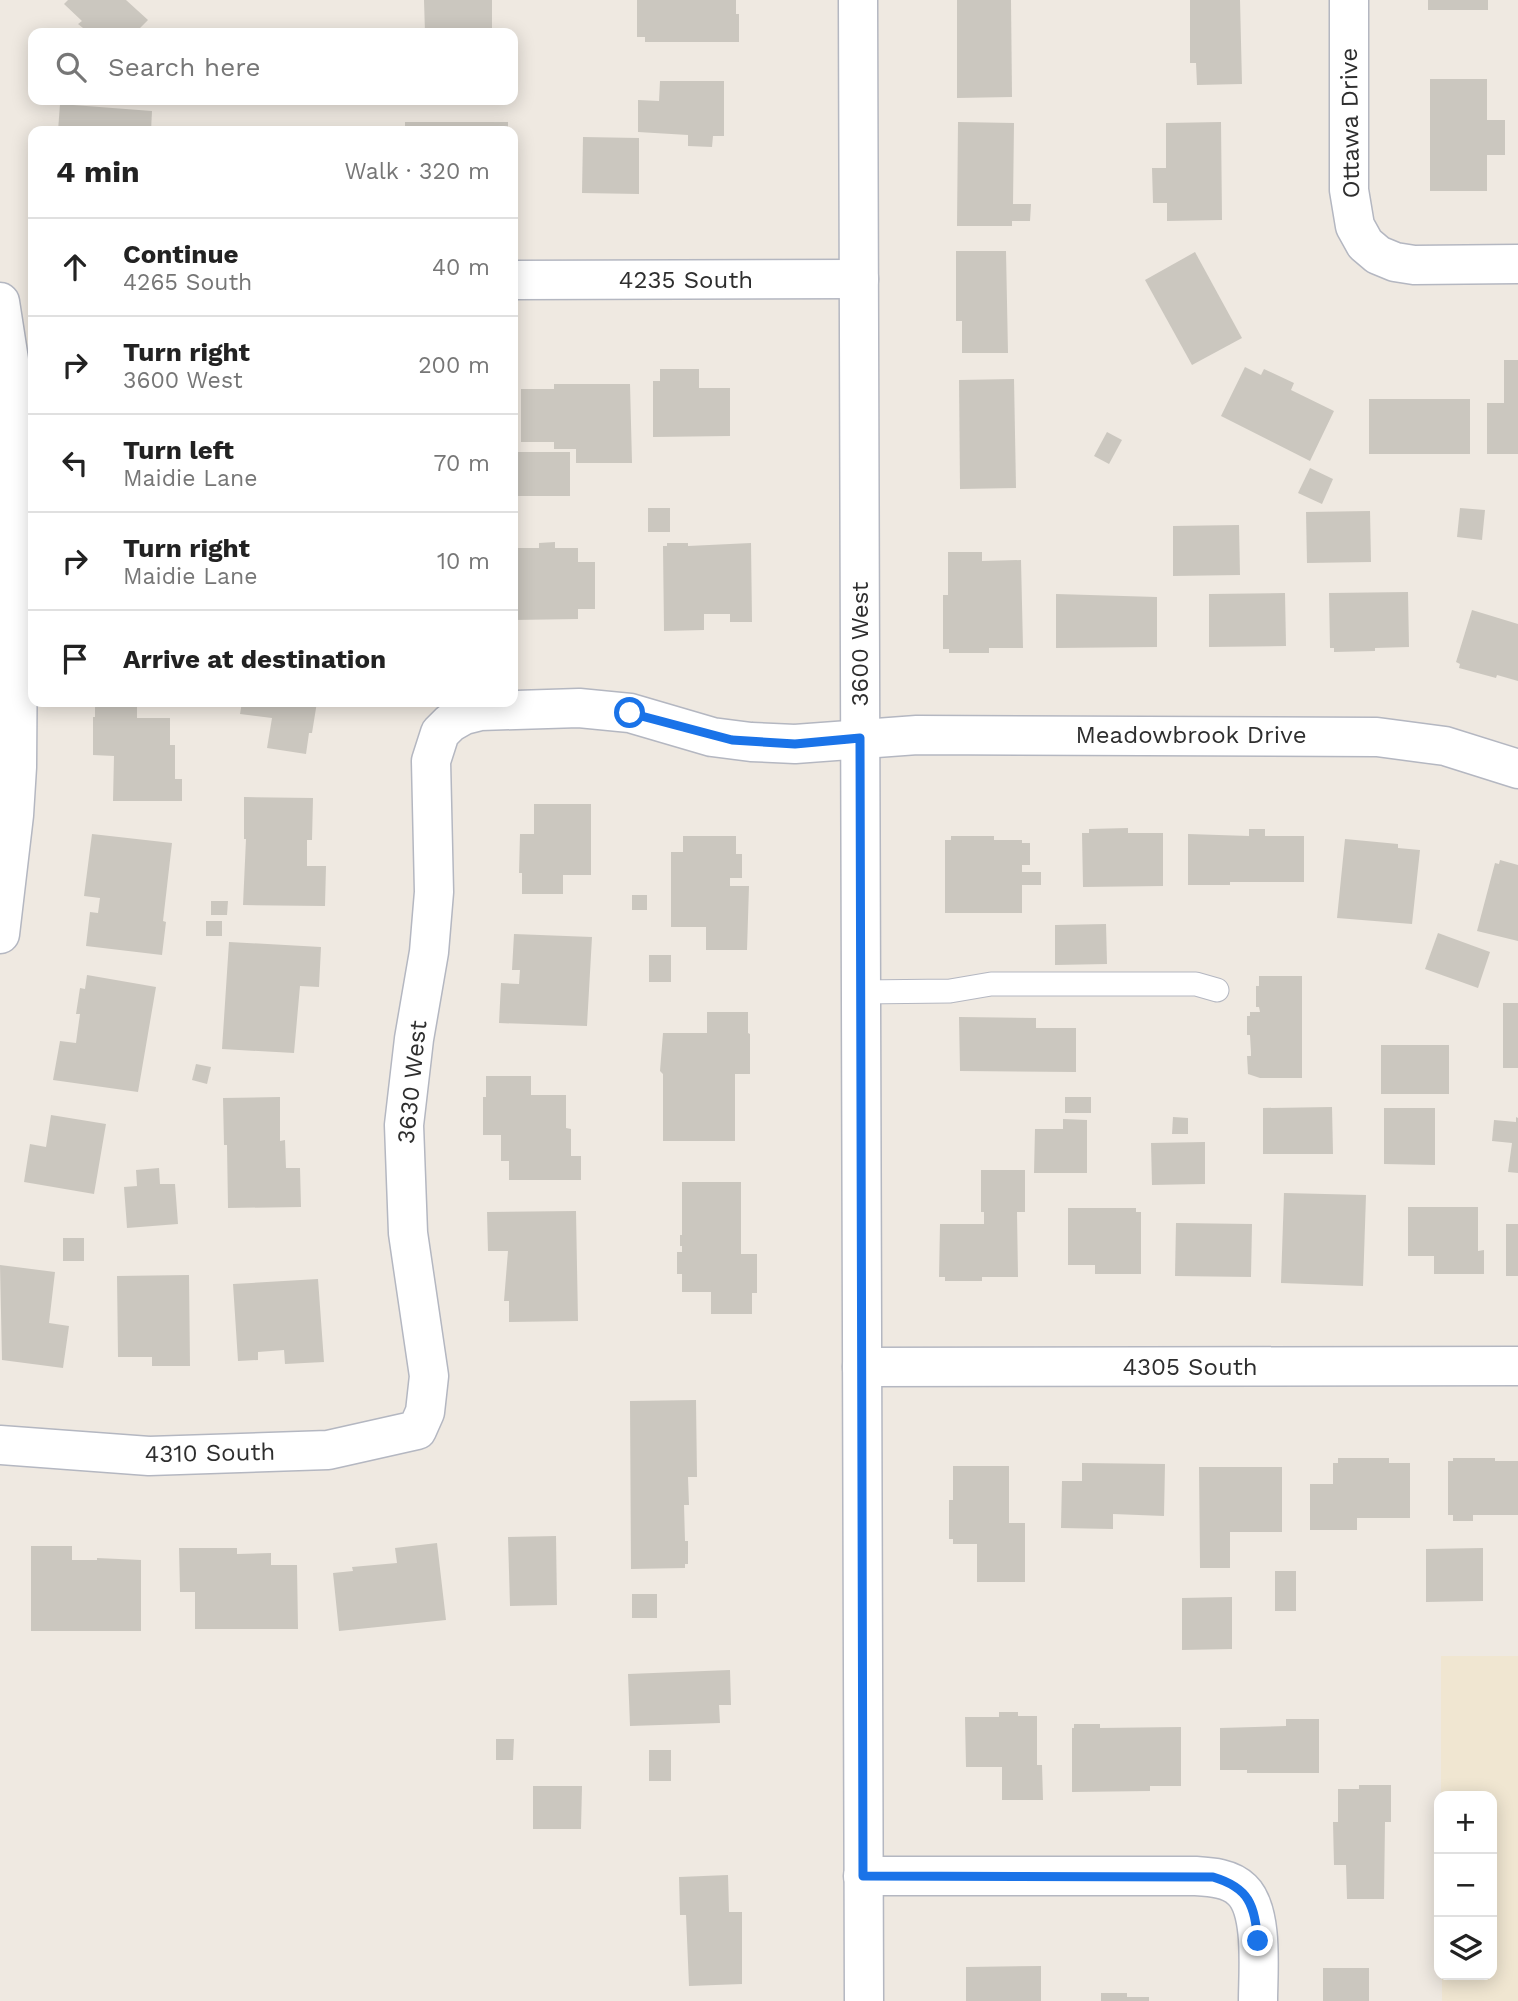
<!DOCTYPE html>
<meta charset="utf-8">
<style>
body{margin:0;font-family:"Work Sans",sans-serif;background:#f2f2f2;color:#222}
.controls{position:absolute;right:21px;bottom:21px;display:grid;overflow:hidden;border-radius:14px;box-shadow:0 4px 18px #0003}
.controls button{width:63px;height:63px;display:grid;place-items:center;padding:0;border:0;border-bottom:2px solid #e0e0e0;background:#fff;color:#222;font:35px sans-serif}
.stop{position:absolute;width:21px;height:21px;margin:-16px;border:5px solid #1a73e8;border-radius:50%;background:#fff}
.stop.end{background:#1a73e8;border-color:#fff;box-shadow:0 2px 7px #0008}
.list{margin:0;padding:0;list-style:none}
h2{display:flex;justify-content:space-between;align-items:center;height:91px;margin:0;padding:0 28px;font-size:30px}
h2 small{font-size:23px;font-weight:400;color:#767676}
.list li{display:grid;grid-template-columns:46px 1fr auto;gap:21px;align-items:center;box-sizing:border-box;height:98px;padding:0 28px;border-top:2px solid #e0e0e0}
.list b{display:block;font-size:26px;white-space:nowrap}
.list p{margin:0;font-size:23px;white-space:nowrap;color:#767676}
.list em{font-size:23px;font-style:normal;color:#767676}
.icon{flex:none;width:38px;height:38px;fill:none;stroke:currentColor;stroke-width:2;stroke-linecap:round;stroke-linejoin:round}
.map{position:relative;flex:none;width:1518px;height:2001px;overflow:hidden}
.search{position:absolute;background:#fff;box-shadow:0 4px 18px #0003;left:28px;top:28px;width:490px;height:77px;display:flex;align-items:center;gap:18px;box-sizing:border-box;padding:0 24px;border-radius:14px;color:#767676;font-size:26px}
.panel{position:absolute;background:#fff;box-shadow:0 4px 18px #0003;left:28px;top:126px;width:490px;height:581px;border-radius:14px}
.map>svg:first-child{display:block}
.education{fill:#f0e6d1}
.building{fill:#cbc7bf}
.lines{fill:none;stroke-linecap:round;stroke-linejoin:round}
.lane-casing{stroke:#b4b7c1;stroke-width:25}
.street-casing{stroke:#b4b7c1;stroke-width:41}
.secondary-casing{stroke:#b4b7c1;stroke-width:41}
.lane{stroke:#fff;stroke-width:23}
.street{stroke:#fff;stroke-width:38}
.secondary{stroke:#fff;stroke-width:38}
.route{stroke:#1a73e8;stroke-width:9}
.labels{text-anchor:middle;stroke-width:6;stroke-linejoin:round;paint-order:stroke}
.street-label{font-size:24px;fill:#2e2e2e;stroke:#fff}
</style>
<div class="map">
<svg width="1518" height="2001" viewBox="0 0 1518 2001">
<rect width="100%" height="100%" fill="#efe9e1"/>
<!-- education -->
<polygon class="education" points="1441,1656 1518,1656 1518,2001 1442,2001 1442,1975 1492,1975 1492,1796 1441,1796"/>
<!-- building -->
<g class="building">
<polygon points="68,0 126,0 148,20 135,33 78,33 83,28 78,24 82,21 64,4"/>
<polygon points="424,0 492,0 492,33 425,33"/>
<polygon points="637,0 736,0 736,14 739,14 739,42 645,42 645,37 637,37"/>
<polygon points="957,0 1011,0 1012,97 957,98"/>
<polygon points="1190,0 1240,0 1242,84 1197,85 1196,63 1190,63"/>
<rect x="1428" y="0" width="60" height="10"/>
<polygon points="1430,79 1487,79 1487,120 1505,120 1505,155 1487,155 1487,191 1430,191"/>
<polygon points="660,81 724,81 724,136 713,136 712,147 688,146 688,135 638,132 638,100 659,101"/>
<polygon points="60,104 152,111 151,131 58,131"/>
<rect x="405" y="122" width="103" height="9"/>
<polygon points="958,122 1014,123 1013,204 1031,204 1030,221 1012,221 1012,226 957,226"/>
<polygon points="1221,122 1222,220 1167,221 1167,203 1153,203 1152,168 1166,168 1166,123"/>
<polygon points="583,137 639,138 639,194 582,193"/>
<polygon points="956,251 1006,251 1008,353 962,353 962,321 956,321"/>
<polygon points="1195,252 1242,338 1192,365 1145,280"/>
<polygon points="1504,360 1518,360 1518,454 1487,454 1487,403 1504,403"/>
<polygon points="1245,367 1261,375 1264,369 1294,383 1291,390 1334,411 1310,461 1221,416"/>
<polygon points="660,369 699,369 699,388 730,388 730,436 653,437 653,381 660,381"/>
<polygon points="1014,379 1016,488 960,489 959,380"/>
<polygon points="554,384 630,384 632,463 576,463 576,449 554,449 554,442 521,442 521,389 554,389"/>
<rect x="1369" y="399" width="101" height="55"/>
<polygon points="1107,432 1122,440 1109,464 1094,456"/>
<rect x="515" y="452" width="55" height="44"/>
<polygon points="1310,468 1333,479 1322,504 1298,493"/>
<rect x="648" y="508" width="22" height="24"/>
<polygon points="1460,508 1485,510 1482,540 1457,537"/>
<polygon points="1370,511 1371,562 1307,563 1306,512"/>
<polygon points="1239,525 1240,575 1173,576 1173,526"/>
<polygon points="555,542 555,548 578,548 578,562 595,562 595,609 578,609 578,619 513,620 513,548 539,548 539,543"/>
<polygon points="667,543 688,543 688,546 751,543 752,622 730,622 730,614 704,614 704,630 664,631 663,546 667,546"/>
<polygon points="948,552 982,552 982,561 1021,560 1023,648 989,648 989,653 949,653 949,649 943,649 943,595 948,595"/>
<polygon points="1408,592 1409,647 1375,648 1375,651 1334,652 1334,648 1330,648 1329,593"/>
<polygon points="1285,593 1286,646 1209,647 1209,594"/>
<polygon points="1056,594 1157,597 1157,647 1056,648"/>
<polygon points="1472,610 1518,624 1518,681 1497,675 1496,678 1459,668 1460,664 1456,662"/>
<polygon points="95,702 137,702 137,718 170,718 170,745 175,745 175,779 182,779 182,801 113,801 114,756 93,755 93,717 95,717"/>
<polygon points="242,702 317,702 312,733 309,733 306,754 267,748 272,718 240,714"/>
<polygon points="244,797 313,798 312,840 307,840 307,866 326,866 325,906 243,905 246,839 244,839"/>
<polygon points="534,804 591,804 591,875 563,875 563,894 522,894 522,873 519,873 520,834 534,834"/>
<polygon points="1128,828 1128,833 1163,833 1163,886 1083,887 1082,833 1089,833 1089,829"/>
<polygon points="1249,829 1265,829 1265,836 1304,836 1304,882 1230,882 1230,885 1188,885 1188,834 1249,836"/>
<polygon points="92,834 172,843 163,921 166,922 162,955 86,946 90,912 98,913 100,898 84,896"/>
<polygon points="683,836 736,836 736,854 742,854 742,878 730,878 730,886 749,886 747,950 706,950 706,927 671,927 671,852 683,852"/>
<polygon points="951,836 994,836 994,840 1022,840 1022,843 1030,843 1030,865 1022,865 1022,872 1041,872 1041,885 1022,885 1022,913 945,913 945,840 951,840"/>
<polygon points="1345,839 1398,844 1398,848 1420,850 1412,924 1337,918"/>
<polygon points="1500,860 1518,865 1518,941 1477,931 1495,863 1499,864"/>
<rect x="632" y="895" width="15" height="15"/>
<polygon points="211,901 228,901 227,915 211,915"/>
<rect x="206" y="921" width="16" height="15"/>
<polygon points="1106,924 1107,964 1055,965 1055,925"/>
<polygon points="1438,933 1490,952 1478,988 1425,969"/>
<polygon points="514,934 592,937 587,1026 499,1023 501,983 519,984 520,970 512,970"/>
<polygon points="229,942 321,947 319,987 300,986 294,1053 222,1049"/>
<rect x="649" y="955" width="22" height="27"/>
<polygon points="87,975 156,987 138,1092 53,1080 60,1041 76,1043 80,1014 76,1014 80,988 85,989"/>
<polygon points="1259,976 1302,976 1302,1078 1260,1078 1248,1074 1247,1056 1251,1056 1251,1052 1250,1035 1247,1035 1247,1016 1250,1016 1250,1012 1260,1012 1259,1007 1256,1007 1256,986 1259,986"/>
<rect x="1503" y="1003" width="15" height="65"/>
<polygon points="707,1012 748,1012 748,1033 750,1034 750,1074 735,1074 735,1141 663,1141 663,1074 660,1071 663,1033 707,1033"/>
<polygon points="959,1017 1036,1018 1036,1028 1076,1028 1076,1072 960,1071"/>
<rect x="1381" y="1045" width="68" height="49"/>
<polygon points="196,1064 211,1067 207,1084 192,1080"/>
<polygon points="486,1076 531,1076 531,1095 566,1095 566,1128 571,1129 571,1156 581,1156 581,1180 509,1180 509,1161 501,1161 501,1135 483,1135 483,1097 486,1097"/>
<polygon points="280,1097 280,1141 285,1140 286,1168 300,1168 301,1207 228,1208 227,1145 224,1145 223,1098"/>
<rect x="1065" y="1097" width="26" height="16"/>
<polygon points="1332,1107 1333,1154 1263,1154 1263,1108"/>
<polygon points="1384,1108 1435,1108 1435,1165 1384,1164"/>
<polygon points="51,1115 106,1124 94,1194 24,1182 30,1144 46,1147"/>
<polygon points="1173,1117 1188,1118 1188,1134 1172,1134"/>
<polygon points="1516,1117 1518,1118 1518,1173 1508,1172 1512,1143 1492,1141 1494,1120 1516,1122"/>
<polygon points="1063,1119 1087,1120 1087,1173 1034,1173 1035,1129 1063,1129"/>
<polygon points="1205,1142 1205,1184 1152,1185 1151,1143"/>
<polygon points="159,1168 160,1184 175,1184 178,1224 127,1228 124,1187 137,1186 136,1170"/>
<polygon points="981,1170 1025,1170 1025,1212 1017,1212 1018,1277 982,1277 982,1281 945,1281 945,1277 939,1277 940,1224 984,1224 984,1212 981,1212"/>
<polygon points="682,1182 741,1182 741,1254 757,1254 757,1293 752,1293 752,1314 711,1314 711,1292 682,1292 682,1274 677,1274 677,1252 682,1252 682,1246 680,1246 680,1235 682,1235"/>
<polygon points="1284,1193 1366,1195 1363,1286 1281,1283"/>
<polygon points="1408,1207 1478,1207 1478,1251 1484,1250 1484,1274 1434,1274 1434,1256 1408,1256"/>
<polygon points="1068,1208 1136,1208 1136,1212 1141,1212 1141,1274 1095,1274 1095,1265 1068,1265"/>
<polygon points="576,1211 578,1321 509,1322 509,1301 504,1301 508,1251 488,1251 487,1212"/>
<polygon points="1176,1223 1252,1224 1251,1277 1175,1276"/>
<rect x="1506" y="1224" width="12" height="52"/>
<rect x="63" y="1238" width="21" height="23"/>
<polygon points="0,1265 55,1272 49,1323 69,1326 63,1368 2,1360"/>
<polygon points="189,1275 190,1366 152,1366 152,1357 118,1357 117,1276"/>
<polygon points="318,1279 324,1362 285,1364 284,1350 258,1352 258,1360 238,1361 233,1284"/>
<polygon points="696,1400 697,1477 688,1477 689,1505 684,1505 685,1541 688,1541 688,1564 685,1564 685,1568 631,1569 630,1401"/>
<polygon points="1338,1458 1389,1458 1389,1463 1410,1463 1410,1518 1357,1518 1357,1530 1310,1530 1310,1484 1333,1484 1333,1463 1338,1463"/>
<polygon points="1453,1458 1495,1458 1495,1461 1518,1461 1518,1515 1473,1515 1473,1521 1453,1521 1453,1515 1448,1515 1448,1461 1453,1461"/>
<polygon points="1082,1463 1165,1464 1164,1516 1113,1514 1113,1529 1061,1528 1062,1481 1082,1481"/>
<polygon points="953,1466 1009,1466 1009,1523 1025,1523 1025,1582 977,1582 977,1544 953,1544 953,1539 949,1539 949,1500 953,1500"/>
<polygon points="1199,1467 1282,1467 1282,1532 1230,1532 1230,1568 1200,1568"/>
<polygon points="556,1536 557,1605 510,1606 508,1537"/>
<polygon points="437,1543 446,1620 339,1631 333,1573 353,1571 352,1567 397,1563 395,1548"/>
<polygon points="31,1546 72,1546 72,1560 97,1560 97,1558 141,1560 141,1631 31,1631"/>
<polygon points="179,1548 237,1548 237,1554 271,1553 271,1565 297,1565 298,1629 195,1629 195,1592 180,1592"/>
<polygon points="1483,1548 1483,1601 1426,1602 1426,1549"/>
<rect x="1275" y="1571" width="21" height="40"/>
<rect x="632" y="1594" width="25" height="24"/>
<polygon points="1232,1597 1232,1649 1182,1650 1182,1598"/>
<polygon points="730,1670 731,1705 719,1705 720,1723 630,1726 628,1674"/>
<polygon points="999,1712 1018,1712 1018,1716 1037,1716 1037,1765 1042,1765 1043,1800 1002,1800 1002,1767 966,1767 965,1717 999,1717"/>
<polygon points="1286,1719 1319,1719 1319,1773 1247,1773 1247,1770 1220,1770 1220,1728 1286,1726"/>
<polygon points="1074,1724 1100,1724 1100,1728 1181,1727 1181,1786 1150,1786 1150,1791 1072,1792 1072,1728 1074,1728"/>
<polygon points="496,1739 514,1739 513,1760 496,1760"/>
<rect x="649" y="1750" width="22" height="31"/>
<polygon points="1359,1785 1391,1785 1391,1822 1385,1822 1384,1899 1347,1899 1346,1865 1334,1865 1333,1822 1338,1822 1338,1789 1359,1789"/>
<polygon points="533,1786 582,1786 581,1829 533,1829"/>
<polygon points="728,1875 729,1912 742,1912 742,1984 689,1986 686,1915 680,1915 679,1877"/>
<polygon points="1041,1966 1041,2001 966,2001 966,1967"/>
<rect x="1323" y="1968" width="46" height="33"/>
<polygon points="1101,1993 1127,1993 1127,1997 1149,1997 1149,2001 1101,2001"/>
</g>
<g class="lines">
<defs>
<polyline id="lane" points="861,992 950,991 991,984 1196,984 1217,990"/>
<g id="street">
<polyline points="1349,0 1349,190 1355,226 1365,244 1378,255 1395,262 1414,265 1518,264"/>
<polyline points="513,280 859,279"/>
<polyline points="0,302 9,360 19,505 17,767 14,815 0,934"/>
<polyline points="862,1367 1518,1366"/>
<polyline points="0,1445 149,1456 328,1450 417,1430 425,1412 429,1376 408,1233 404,1125 414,1039 429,952 434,892 431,761 440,733 450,723 464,715 480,711 579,708 630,713 712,737 751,742 795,744 917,735 1377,737 1445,746 1518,769"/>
<path d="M863,1876H1195C1211,1877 1230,1878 1242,1890C1264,1911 1258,1972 1258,2001"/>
</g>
<polyline id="secondary" points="858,0 864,2001"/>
</defs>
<!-- lane casing -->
<use href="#lane" class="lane-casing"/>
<!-- street casing -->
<use href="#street" class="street-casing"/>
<!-- secondary casing -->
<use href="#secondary" class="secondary-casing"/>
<!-- lane -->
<use href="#lane" class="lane"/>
<!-- street -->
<use href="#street" class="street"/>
<!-- secondary -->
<use href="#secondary" class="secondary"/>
</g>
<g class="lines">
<!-- route -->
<path class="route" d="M630,713L732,740L795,744L860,738L863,1876L1213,1877C1250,1888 1254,1905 1258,1941"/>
</g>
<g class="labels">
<!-- street labels -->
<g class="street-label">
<text transform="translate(1350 123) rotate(-91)" y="8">Ottawa Drive</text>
<text x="686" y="288">4235 South</text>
<text transform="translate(860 644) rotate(-90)" y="8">3600 West</text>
<text x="1191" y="743">Meadowbrook Drive</text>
<text transform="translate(412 1082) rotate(-84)" y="8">3630 West</text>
<text x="1190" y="1375">4305 South</text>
<text transform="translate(210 1453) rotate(-1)" y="8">4310 South</text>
</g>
</g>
</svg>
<div class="controls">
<button>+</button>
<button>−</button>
<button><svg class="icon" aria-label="layers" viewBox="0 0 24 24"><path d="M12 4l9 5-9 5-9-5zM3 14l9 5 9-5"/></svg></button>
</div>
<div class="stop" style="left:630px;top:713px"></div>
<div class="stop end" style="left:1258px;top:1941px"></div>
<div class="search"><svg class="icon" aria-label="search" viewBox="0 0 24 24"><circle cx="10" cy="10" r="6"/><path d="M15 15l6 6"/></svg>Search here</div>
<section class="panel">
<h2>4 min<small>Walk · 320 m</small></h2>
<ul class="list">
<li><svg class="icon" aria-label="ahead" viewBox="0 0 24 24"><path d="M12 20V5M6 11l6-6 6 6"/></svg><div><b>Continue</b><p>4265 South</p></div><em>40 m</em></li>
<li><svg class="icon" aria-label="right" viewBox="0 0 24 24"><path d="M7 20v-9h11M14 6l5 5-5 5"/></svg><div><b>Turn right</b><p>3600 West</p></div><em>200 m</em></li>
<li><svg class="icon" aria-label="left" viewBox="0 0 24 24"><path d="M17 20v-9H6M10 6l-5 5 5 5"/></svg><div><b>Turn left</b><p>Maidie Lane</p></div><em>70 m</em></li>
<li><svg class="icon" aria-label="right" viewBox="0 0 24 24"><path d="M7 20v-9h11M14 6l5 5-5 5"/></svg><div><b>Turn right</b><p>Maidie Lane</p></div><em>10 m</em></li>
<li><svg class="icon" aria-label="arrive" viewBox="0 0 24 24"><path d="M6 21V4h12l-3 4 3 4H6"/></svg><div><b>Arrive at destination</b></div></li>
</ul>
</section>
</div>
